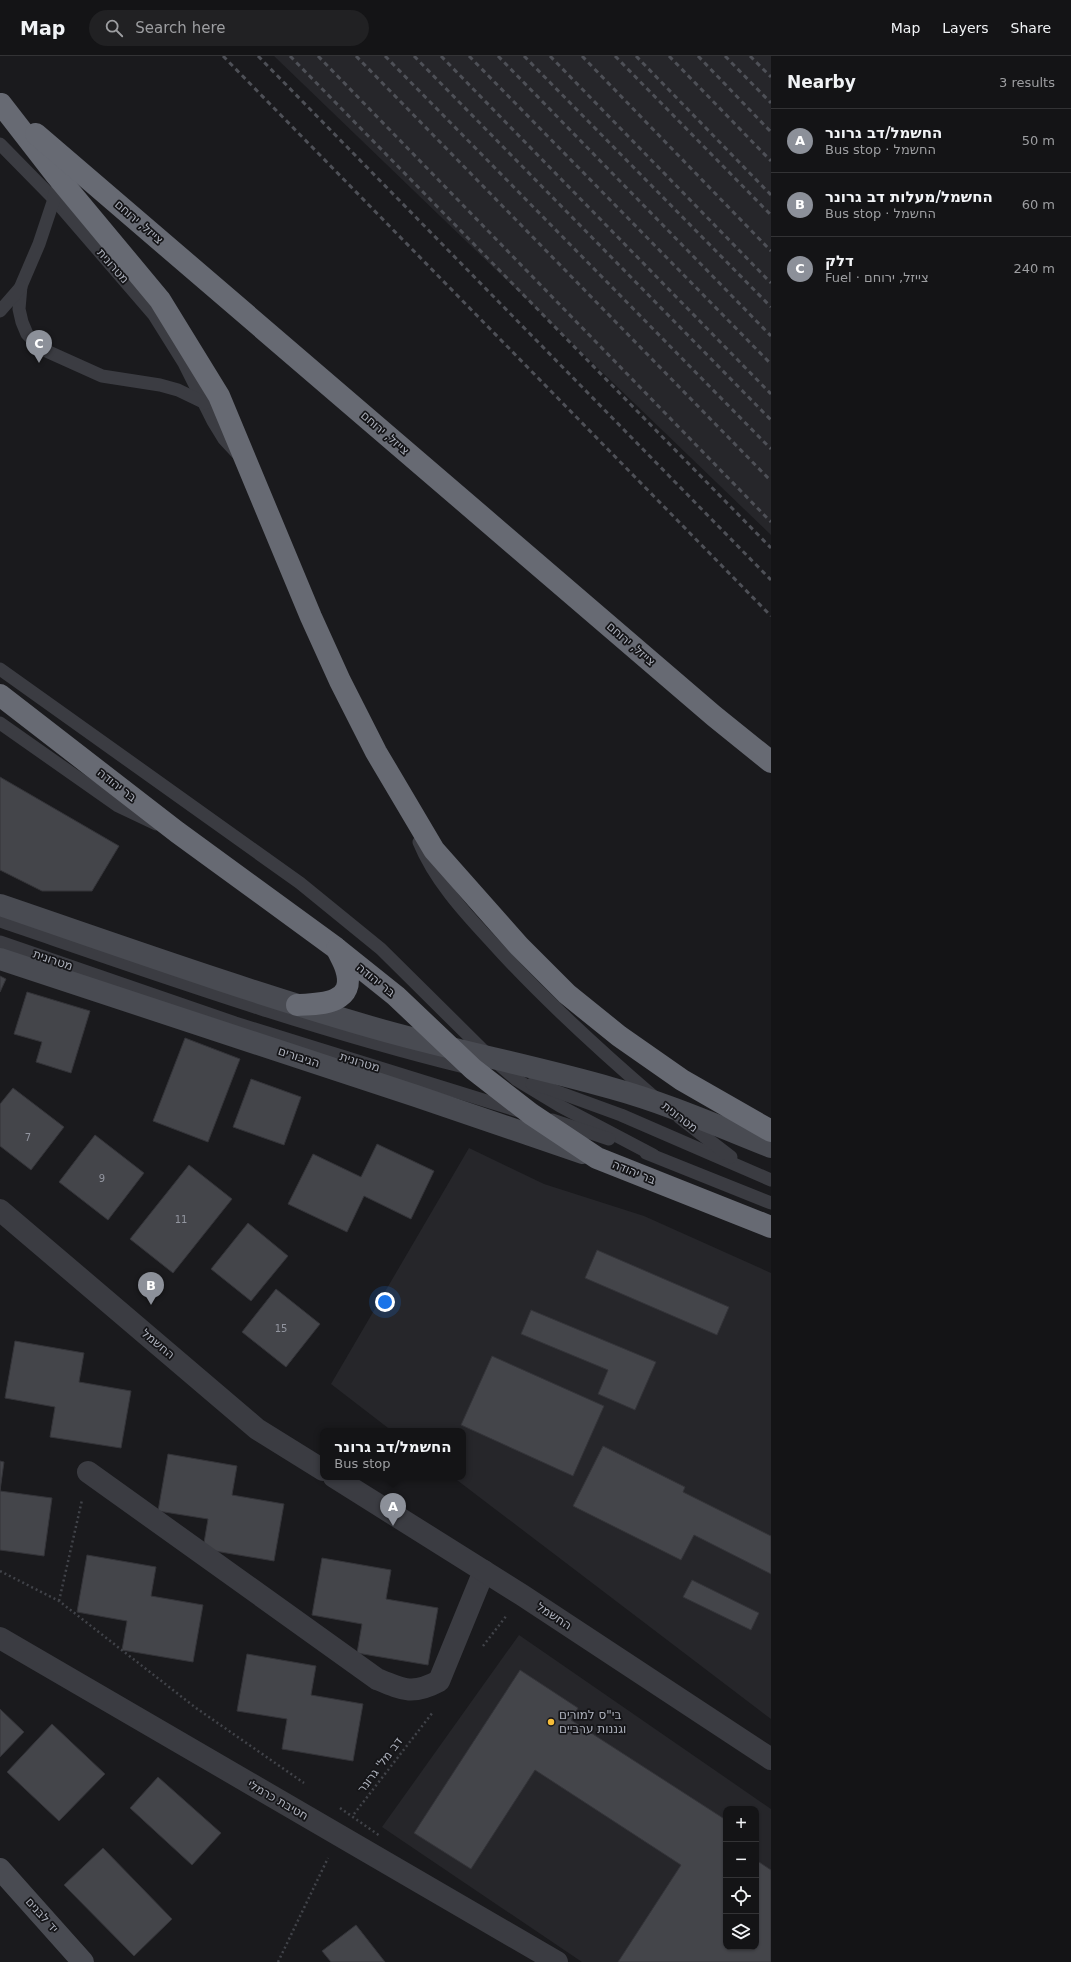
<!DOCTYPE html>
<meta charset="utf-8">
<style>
body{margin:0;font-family:"DejaVu Sans","Noto Sans Hebrew",sans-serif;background:#212123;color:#f1f3f6}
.controls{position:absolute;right:12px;bottom:12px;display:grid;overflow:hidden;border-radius:8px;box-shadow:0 1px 3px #0004}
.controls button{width:36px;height:36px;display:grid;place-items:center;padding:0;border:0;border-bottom:1px solid #333335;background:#141416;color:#f1f3f6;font:20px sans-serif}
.you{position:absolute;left:385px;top:1246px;width:14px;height:14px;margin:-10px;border:3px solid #fff;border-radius:50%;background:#1a73e8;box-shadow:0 0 0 6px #1a73e833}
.badge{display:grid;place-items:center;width:26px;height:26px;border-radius:50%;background:#8c9099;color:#fff;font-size:13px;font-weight:700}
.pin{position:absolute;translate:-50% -33px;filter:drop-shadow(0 1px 2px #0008)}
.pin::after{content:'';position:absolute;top:21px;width:14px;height:12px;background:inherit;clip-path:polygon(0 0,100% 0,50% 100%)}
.popup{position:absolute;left:320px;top:1372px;width:146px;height:52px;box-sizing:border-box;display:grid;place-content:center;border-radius:8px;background:#141416;filter:drop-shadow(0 1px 3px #0005);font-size:13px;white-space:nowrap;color:#9d9ea1}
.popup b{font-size:15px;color:#f1f3f6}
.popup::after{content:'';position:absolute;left:50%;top:100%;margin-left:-8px;border:8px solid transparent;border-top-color:#141416}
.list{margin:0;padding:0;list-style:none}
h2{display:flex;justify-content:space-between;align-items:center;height:52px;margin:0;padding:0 16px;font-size:17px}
h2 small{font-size:13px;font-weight:400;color:#9d9ea1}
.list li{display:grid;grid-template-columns:26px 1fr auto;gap:12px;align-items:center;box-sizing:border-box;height:64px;padding:0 16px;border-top:1px solid #333335}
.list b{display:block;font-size:15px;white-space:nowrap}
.list p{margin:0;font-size:13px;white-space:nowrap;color:#9d9ea1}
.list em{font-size:13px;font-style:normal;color:#9d9ea1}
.icon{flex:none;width:22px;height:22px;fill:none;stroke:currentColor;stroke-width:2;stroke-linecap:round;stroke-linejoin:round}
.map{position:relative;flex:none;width:771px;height:1906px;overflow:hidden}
header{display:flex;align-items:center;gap:24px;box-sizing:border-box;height:56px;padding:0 20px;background:#141416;border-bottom:1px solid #333335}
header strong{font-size:19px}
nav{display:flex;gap:22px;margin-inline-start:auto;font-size:14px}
.search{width:280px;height:36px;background:#212123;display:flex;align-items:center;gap:10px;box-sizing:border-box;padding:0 14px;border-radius:22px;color:#9d9ea1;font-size:15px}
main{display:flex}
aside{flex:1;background:#141416}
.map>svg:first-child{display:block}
.built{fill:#26262a;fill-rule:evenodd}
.building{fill:#44454a;stroke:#343439}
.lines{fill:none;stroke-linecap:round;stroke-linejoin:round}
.path{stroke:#414349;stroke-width:2.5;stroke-dasharray:2 3;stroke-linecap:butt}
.lane{stroke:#3b3c42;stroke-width:13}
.street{stroke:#3b3c42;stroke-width:22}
.secondary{stroke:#494b52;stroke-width:22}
.highway{stroke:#676a73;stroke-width:22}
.rail{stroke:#4e5057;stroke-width:3;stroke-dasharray:5 4;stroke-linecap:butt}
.path-bridge{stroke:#414349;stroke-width:2.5;stroke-dasharray:2 3;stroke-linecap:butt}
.poi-dot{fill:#f6bd39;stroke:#151518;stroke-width:1.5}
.labels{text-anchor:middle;stroke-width:3.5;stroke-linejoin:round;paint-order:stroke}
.number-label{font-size:10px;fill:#9396a0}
.street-label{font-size:12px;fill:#adb1bc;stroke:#151518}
.poi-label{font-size:12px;fill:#adb1bc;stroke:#151518;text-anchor:start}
</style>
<header>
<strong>Map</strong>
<div class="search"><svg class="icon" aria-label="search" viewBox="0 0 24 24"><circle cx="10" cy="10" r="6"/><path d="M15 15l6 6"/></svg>Search here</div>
<nav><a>Map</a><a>Layers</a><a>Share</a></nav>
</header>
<main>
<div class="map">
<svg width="771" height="1906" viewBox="0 0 771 1906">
<rect width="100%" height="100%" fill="#1a1a1d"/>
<!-- built -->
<g class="built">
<polygon points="274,0 771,0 771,479"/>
<polygon points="469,1092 544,1128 644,1160 771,1217 771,1663 453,1421 463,1421 463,1375 392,1375 331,1328"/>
<path d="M519,1579L771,1753V1906H582L382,1771ZM726,1753H756V1891H726Z"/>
</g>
<!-- building -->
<g class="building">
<polygon points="0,721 119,790 92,835 42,835 0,814"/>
<polygon points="0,920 6,923 0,936"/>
<polygon points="27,936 90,955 71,1017 36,1006 42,986 14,978"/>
<polygon points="185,982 240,1003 208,1086 153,1065"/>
<polygon points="251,1023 301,1041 284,1089 233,1071"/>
<polygon points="13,1032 64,1071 31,1114 0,1090 0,1048"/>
<polygon points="95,1079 144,1117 108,1164 59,1126"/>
<polygon points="377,1088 434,1115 411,1163 364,1140 347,1176 288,1148 313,1098 361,1121"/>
<polygon points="189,1109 232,1143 173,1217 130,1183"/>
<polygon points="248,1167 288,1200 251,1245 211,1213"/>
<polygon points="597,1194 729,1251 717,1279 585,1222"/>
<polygon points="276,1233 320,1268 286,1311 242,1276"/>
<polygon points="531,1254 656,1306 635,1354 598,1338 608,1314 521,1278"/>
<polygon points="15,1285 84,1297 79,1326 131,1335 121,1392 50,1381 55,1351 5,1342"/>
<polygon points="492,1300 604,1350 573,1420 461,1369"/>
<polygon points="603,1390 685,1431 683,1436 771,1480 771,1518 694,1479 681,1504 573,1450"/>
<polygon points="168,1398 237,1410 232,1439 284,1448 274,1505 203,1493 208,1463 158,1455"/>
<polygon points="0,1405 4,1406 0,1435"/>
<polygon points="0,1435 52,1442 44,1500 0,1494"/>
<polygon points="87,1499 156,1511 151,1540 203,1549 193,1606 122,1594 127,1565 77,1556"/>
<polygon points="322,1502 391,1514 386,1543 438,1552 428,1609 357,1597 362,1568 312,1559"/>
<polygon points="692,1524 759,1557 751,1574 683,1541"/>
<polygon points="247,1598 316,1610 311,1639 363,1648 353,1705 282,1693 287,1663 237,1655"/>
<polygon points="520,1614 578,1652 571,1664 726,1764 726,1891 756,1891 756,1804 771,1814 771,1906 618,1906 681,1809 535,1714 471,1813 414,1777"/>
<polygon points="0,1653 24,1676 0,1701"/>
<polygon points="52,1668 105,1718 59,1765 7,1716"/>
<polygon points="158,1721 221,1777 192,1809 130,1752"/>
<polygon points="103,1792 172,1863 134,1900 64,1829"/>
<polygon points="356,1869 385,1906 331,1906 322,1895"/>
</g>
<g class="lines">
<!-- path -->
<g class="path">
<polyline points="0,1515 59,1545 196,1652 304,1727"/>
<polyline points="59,1545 82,1444"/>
<polyline points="483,1590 507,1559"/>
<polyline points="354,1758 433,1656"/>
<polyline points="278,1906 328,1802"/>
</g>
<!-- lane -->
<g class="lane">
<polyline points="0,88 54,143 154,259 184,307 213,365 224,383 237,397"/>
<polyline points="55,136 54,143 39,188 21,230 19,253 22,266 27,278 42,293 102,320 160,329 178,334 205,347"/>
<polyline points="0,255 21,231"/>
<polyline points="0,613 300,827 381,893 489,1000 517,1024 560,1050 653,1099"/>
<polyline points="0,667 118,750 156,768"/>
<path d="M419,786C434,823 463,855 490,884C541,941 596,991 654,1041"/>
<path d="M0,865C155,918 309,973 468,1012"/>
<polyline points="0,886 235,967 519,1055"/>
<polyline points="532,1028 547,1032 621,1059 771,1124"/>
<polyline points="679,1061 731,1101"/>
<polyline points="552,1064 609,1083"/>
<polyline points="646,1097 771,1147"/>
</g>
<!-- street -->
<g class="street">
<polyline points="0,1154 257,1373 323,1414"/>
<path d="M88,1416L377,1623C403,1634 413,1639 439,1625L484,1515"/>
<polyline points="334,1421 522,1539 771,1703"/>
<polyline points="0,1582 557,1906"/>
</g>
<!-- secondary -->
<g class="secondary">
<path d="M0,849C123,891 246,935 371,971C450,994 531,1009 611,1032C666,1047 718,1070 771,1091"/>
<polyline points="0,903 416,1040 583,1097"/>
<polyline points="0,1813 83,1906"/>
</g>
<!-- highway -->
<g class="highway">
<polyline points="1,48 56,119 160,244 219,340 311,561 340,625 376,696 434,794 519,890 567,938 619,980 682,1024 771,1075"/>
<polyline points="36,78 714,660 771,706"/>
<polyline points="0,639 177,776 336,892 396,940 473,1013 531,1058 597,1102 771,1171"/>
<path d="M297,949C320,948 357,948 346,913C344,906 340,900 337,893"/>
</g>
<!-- rail -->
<g class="rail">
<polyline points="223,0 771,560"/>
<polyline points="258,0 771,524"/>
<polyline points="290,0 771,492"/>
<polyline points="318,0 771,466"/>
<polyline points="356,0 771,425"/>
<polyline points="385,0 771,393"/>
<polyline points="414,0 771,364"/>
<polyline points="441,0 771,338"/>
<polyline points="469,0 771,308"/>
<polyline points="498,0 771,280"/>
<polyline points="524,0 771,251"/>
<polyline points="550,0 771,227"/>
<polyline points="582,0 771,195"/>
<polyline points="615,0 771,159"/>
<polyline points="636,0 771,139"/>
<polyline points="669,0 771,105"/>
<polyline points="698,0 771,76"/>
<polyline points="725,0 771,47"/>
<polyline points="750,0 771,21"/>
</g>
<!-- path-bridge -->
<polyline class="path-bridge" points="340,1752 380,1780"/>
</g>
<!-- markers -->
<circle class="poi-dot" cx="551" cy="1666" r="4"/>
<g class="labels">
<!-- number labels -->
<g class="number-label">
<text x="28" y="1085">7</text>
<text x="102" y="1126">9</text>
<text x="181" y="1167">11</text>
<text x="281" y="1276">15</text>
</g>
<!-- street labels -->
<g class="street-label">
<text transform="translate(139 166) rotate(41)" y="4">צייזל, ירוחם</text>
<text transform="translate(113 210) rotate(49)" y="4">מטרונית</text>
<text transform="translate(385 377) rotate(41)" y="4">צייזל, ירוחם</text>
<text transform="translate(631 588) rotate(41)" y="4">צייזל, ירוחם</text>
<text transform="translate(117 729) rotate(38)" y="4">בר יהודה</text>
<text transform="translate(53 904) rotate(19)" y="4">מטרונית</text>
<text transform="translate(376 924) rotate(39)" y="4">בר יהודה</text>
<text transform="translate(299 1001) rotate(18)" y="4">הגיבורים</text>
<text transform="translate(360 1006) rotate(17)" y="4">מטרונית</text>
<text transform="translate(680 1061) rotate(38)" y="4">מטרונית</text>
<text transform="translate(634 1116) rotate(22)" y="4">בר יהודה</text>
<text transform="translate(158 1288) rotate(40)" y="4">החשמל</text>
<text transform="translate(554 1560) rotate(33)" y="4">החשמל</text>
<text transform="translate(380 1709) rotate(-53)" y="4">דב מל' גרונר</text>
<text transform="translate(278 1744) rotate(30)" y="4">חטיבת כרמלי</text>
<text transform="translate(42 1859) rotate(48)" y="4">יד לבנים</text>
</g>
<!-- poi labels -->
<g class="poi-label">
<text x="559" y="1663">בי"ס למורים<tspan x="559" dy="14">וגננות ערביים</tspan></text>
</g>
</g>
</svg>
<div class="controls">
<button>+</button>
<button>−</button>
<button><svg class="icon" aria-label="locate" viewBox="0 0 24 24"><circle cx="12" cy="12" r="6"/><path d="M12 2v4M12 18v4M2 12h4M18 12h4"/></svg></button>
<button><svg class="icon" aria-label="layers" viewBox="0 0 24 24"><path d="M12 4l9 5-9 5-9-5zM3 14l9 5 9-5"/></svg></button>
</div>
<div class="you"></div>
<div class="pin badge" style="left:393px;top:1470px">A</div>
<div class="popup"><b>החשמל/דב גרונר</b>Bus stop</div>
<div class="pin badge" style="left:151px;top:1249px">B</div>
<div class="pin badge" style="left:39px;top:307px">C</div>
</div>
<aside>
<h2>Nearby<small>3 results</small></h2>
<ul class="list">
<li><span class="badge">A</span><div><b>החשמל/דב גרונר</b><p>Bus stop · החשמל</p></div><em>50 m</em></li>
<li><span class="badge">B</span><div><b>החשמל/מעלות דב גרונר</b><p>Bus stop · החשמל</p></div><em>60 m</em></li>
<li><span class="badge">C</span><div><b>דלק</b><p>Fuel · צייזל, ירוחם</p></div><em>240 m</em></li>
</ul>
</aside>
</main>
